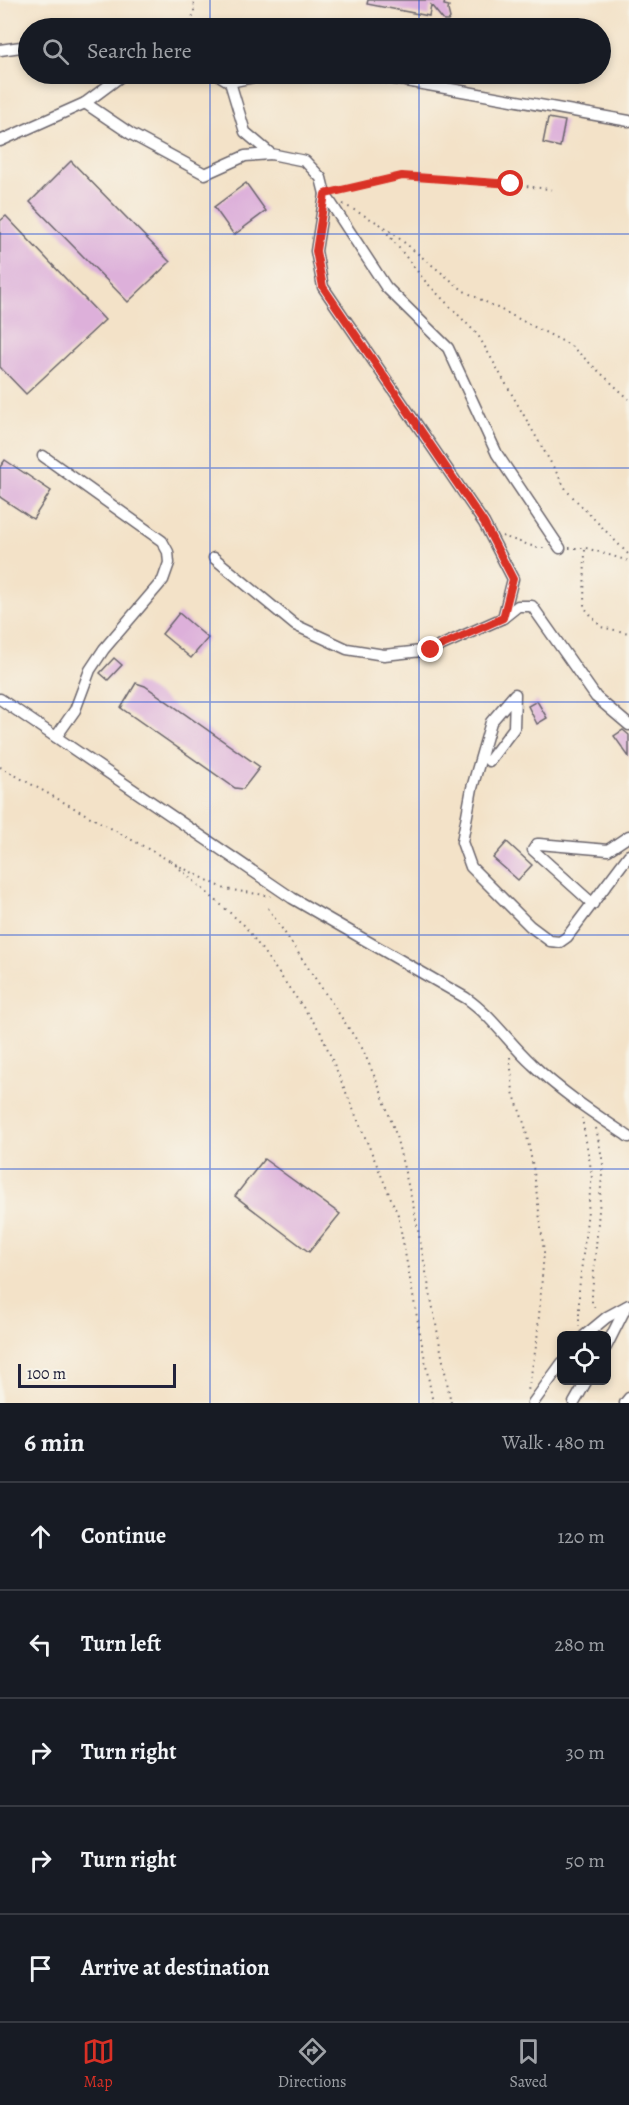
<!DOCTYPE html>
<meta charset="utf-8">
<style>
body{margin:0;font-family:Alegreya,serif;background:#20242c;color:#f1f3f6}
.controls{position:absolute;right:18px;bottom:18px;display:grid;overflow:hidden;border-radius:9px;box-shadow:0 3px 9px #0003}
.controls button{width:54px;height:54px;display:grid;place-items:center;padding:0;border:0;border-bottom:2px solid #363941;background:#171b24;color:#f1f3f6;font:30px sans-serif}
.scale{position:absolute;left:18px;bottom:15px;width:158px;box-sizing:border-box;padding-left:6px;border:3px solid #22223b;border-top:0;font-size:16px;line-height:21px;white-space:nowrap;color:#22223b;-webkit-text-stroke:4px #f7f3e8;paint-order:stroke}
.stop{position:absolute;width:18px;height:18px;margin:-14px;border:4px solid #d93025;border-radius:50%;background:#fff}
.stop.end{background:#d93025;border-color:#fff;box-shadow:0 2px 6px #0008}
.list{margin:0;padding:0;list-style:none}
h2{display:flex;justify-content:space-between;align-items:center;height:78px;margin:0;padding:0 24px;font-size:26px}
h2 small{font-size:20px;font-weight:400;color:#9ea1a6}
.list li{display:grid;grid-template-columns:39px 1fr auto;gap:18px;align-items:center;box-sizing:border-box;height:108px;padding:0 24px;border-top:2px solid #363941}
.list b{display:block;font-size:22px;white-space:nowrap}
.list em{font-size:20px;font-style:normal;color:#9ea1a6}
.icon{flex:none;width:33px;height:33px;fill:none;stroke:currentColor;stroke-width:2;stroke-linecap:round;stroke-linejoin:round}
.map{position:relative;flex:none;width:629px;height:1403px;overflow:hidden}
.search{position:absolute;background:#171b24;box-shadow:0 3px 9px #0003;left:18px;right:18px;top:18px;height:66px;display:flex;align-items:center;gap:15px;box-sizing:border-box;padding:0 21px;border-radius:33px;color:#9ea1a6;font-size:22px}
.sheet{height:618px;background:#171b24}
nav{display:flex;justify-content:space-around;align-items:center;box-sizing:border-box;height:84px;border-top:2px solid #363941;background:#171b24;font-size:16px;color:#9ea1a6}
nav a{display:grid;justify-items:center;gap:3px}
nav .on{color:#d93025}
.map>svg:first-child{display:block}
.building{fill:#ddb0da}
.lines{fill:none;stroke-linecap:round;stroke-linejoin:round}
.minor-casing{stroke:#6b656c;stroke-width:13}
.path{stroke:#6b656c;stroke-width:2;stroke-dasharray:1.5 4.5;stroke-linecap:butt}
.minor{stroke:#fff;stroke-width:10}
.route{stroke:#d93025;stroke-width:8}
.grid{fill:none;stroke:#1d4ed8;stroke-width:1.5;stroke-opacity:0.55}
</style>
<div class="map">
<svg width="629" height="1403" viewBox="0 0 629 1403">
<rect width="100%" height="100%" fill="#f7f3e8"/>
<filter id="ink" filterUnits="userSpaceOnUse"><feTurbulence type="fractalNoise" baseFrequency=".0167" numOctaves="2"/><feDisplacementMap in="SourceGraphic" scale="12" xChannelSelector="R" yChannelSelector="G"/><feConvolveMatrix kernelMatrix="1 2 1 2 8 2 1 2 1" color-interpolation-filters="sRGB"/></filter>
<filter id="wash" filterUnits="userSpaceOnUse"><feTurbulence type="fractalNoise" baseFrequency=".008" numOctaves="4" result="noise"/><feDisplacementMap in="SourceGraphic" scale="24" xChannelSelector="R" yChannelSelector="G"/><feGaussianBlur stdDeviation="1.35" result="paint"/><feColorMatrix in="noise" values="0 0 0 0 0 0 0 0 0 0 0 0 0 0 0 0 0 1.4 0 .05"/><feComposite in="paint" operator="in"/></filter>
<g filter="url(#wash)">
<rect width="100%" height="100%" fill="#f3e2c8"/>
<g id="blocks">
<!-- building -->
<g class="building">
<polygon points="368,0 445,0 444,5 449,6 448,10 450,18 448,21 444,21 431,5 429,16 367,4"/>
<polygon points="548,118 565,121 560,147 543,143"/>
<polygon points="71,161 170,262 128,302 30,202"/>
<polygon points="246,183 266,211 234,235 214,207"/>
<polygon points="6,216 105,320 26,394 0,367 0,221"/>
<polygon points="5,460 51,491 33,519 0,497 0,467"/>
<polygon points="179,613 208,638 191,658 162,634"/>
<polygon points="114,658 122,665 108,680 100,673"/>
<polygon points="136,683 145,686 260,767 243,789 235,788 121,708"/>
<polygon points="537,701 547,718 537,724 528,706"/>
<polygon points="623,730 629,735 629,757 614,736"/>
<polygon points="507,842 532,865 518,880 493,858"/>
<polygon points="264,1159 340,1214 309,1252 235,1196"/>
</g>
</g>
</g>
<g filter="url(#ink)">
<use href="#blocks" fill-opacity="0" stroke="#6b656c" stroke-width="1.5"/>
<g class="lines">
<defs>
<g id="minor">
<polyline points="0,50 28,46"/>
<polyline points="217,74 230,82 245,132 271,154 305,161 321,178 325,194 316,251 323,287 484,523 513,579 503,618"/>
<polyline points="367,74 629,121"/>
<polyline points="230,82 268,74"/>
<polyline points="85,103 131,134 205,174 245,156 271,154"/>
<polyline points="0,141 85,103 124,74"/>
<polyline points="325,194 386,287 448,348 497,454 560,548"/>
<polyline points="43,456 162,541 168,552 169,563 163,580 104,649 90,670 75,710 56,737"/>
<polyline points="214,558 295,625 347,649 384,655 431,650 503,618 518,606 532,606 596,697 629,725"/>
<path d="M0,699L292,898L466,998C492,1016 509,1043 532,1064C561,1092 595,1114 629,1137"/>
<polyline points="489,761 514,728 515,694 491,722 472,788 462,842 471,867 530,926 550,941 560,942 567,937 629,855"/>
<polyline points="593,904 533,850 537,844 539,844 608,850 629,836"/>
<polyline points="584,1336 607,1317 629,1305"/>
<polyline points="606,1347 626,1307"/>
<polyline points="533,1403 562,1363"/>
<polyline points="574,1403 587,1380"/>
<polyline points="625,1403 629,1398"/>
</g>
</defs>
<!-- minor casing -->
<use href="#minor" class="minor-casing"/>
<!-- path -->
<g class="path">
<polyline points="188,28 194,13 194,0"/>
<polyline points="337,191 402,176 511,184 555,190"/>
<polyline points="343,204 380,224 425,281 478,335 567,491 629,555"/>
<polyline points="385,227 464,291 570,345 629,399"/>
<polyline points="502,536 538,548 548,548"/>
<polyline points="569,548 585,548 584,607 601,627 629,633"/>
<polyline points="586,548 629,561"/>
<polyline points="0,767 170,861"/>
<polyline points="171,861 245,926 320,1031 398,1215 433,1403"/>
<polyline points="175,864 225,889 271,896"/>
<polyline points="268,908 362,1048 380,1089 395,1132 414,1209 451,1403"/>
<polyline points="510,1057 513,1092 525,1126 534,1172 544,1252 537,1341 528,1391"/>
<polyline points="596,1128 603,1163 592,1294 592,1304 597,1311"/>
<polyline points="579,1327 579,1290 592,1175 582,1118"/>
</g>
<!-- minor -->
<use href="#minor" class="minor"/>
</g>
</g>
<g class="lines" filter="url(#ink)">
<!-- route -->
<polyline class="route" points="431,650 503,618 513,579 484,523 323,287 316,251 325,194 402,176 511,184"/>
</g>
<!-- grid -->
<path class="grid" d="M210,0V28M419,0V28M210,74V1403M419,74V1403M0,234H629M0,468H629M0,702H629M0,935H629M0,1169H629"/>
</svg>
<div class="controls">
<button><svg class="icon" aria-label="locate" viewBox="0 0 24 24"><circle cx="12" cy="12" r="6"/><path d="M12 2v4M12 18v4M2 12h4M18 12h4"/></svg></button>
</div>
<div class="scale">100 m</div>
<div class="stop" style="left:511px;top:184px"></div>
<div class="stop end" style="left:431px;top:650px"></div>
<div class="search"><svg class="icon" aria-label="search" viewBox="0 0 24 24"><circle cx="10" cy="10" r="6"/><path d="M15 15l6 6"/></svg>Search here</div>
</div>
<section class="sheet">
<h2>6 min<small>Walk · 480 m</small></h2>
<ul class="list">
<li><svg class="icon" aria-label="ahead" viewBox="0 0 24 24"><path d="M12 20V5M6 11l6-6 6 6"/></svg><div><b>Continue</b></div><em>120 m</em></li>
<li><svg class="icon" aria-label="left" viewBox="0 0 24 24"><path d="M17 20v-9H6M10 6l-5 5 5 5"/></svg><div><b>Turn left</b></div><em>280 m</em></li>
<li><svg class="icon" aria-label="right" viewBox="0 0 24 24"><path d="M7 20v-9h11M14 6l5 5-5 5"/></svg><div><b>Turn right</b></div><em>30 m</em></li>
<li><svg class="icon" aria-label="right" viewBox="0 0 24 24"><path d="M7 20v-9h11M14 6l5 5-5 5"/></svg><div><b>Turn right</b></div><em>50 m</em></li>
<li><svg class="icon" aria-label="arrive" viewBox="0 0 24 24"><path d="M6 21V4h12l-3 4 3 4H6"/></svg><div><b>Arrive at destination</b></div></li>
</ul>
</section>
<nav>
<a class="on"><svg class="icon" aria-label="map" viewBox="0 0 24 24"><path d="M3 6l6-2 6 2 6-2v14l-6 2-6-2-6 2zM9 4v14M15 6v14"/></svg>Map</a>
<a><svg class="icon" aria-label="directions" viewBox="0 0 24 24"><path d="M12 3l9 9-9 9-9-9zM9 14v-3h6M13 9l2 2-2 2"/></svg>Directions</a>
<a><svg class="icon" aria-label="saved" viewBox="0 0 24 24"><path d="M7 4h10v16l-5-4-5 4z"/></svg>Saved</a>
</nav>
